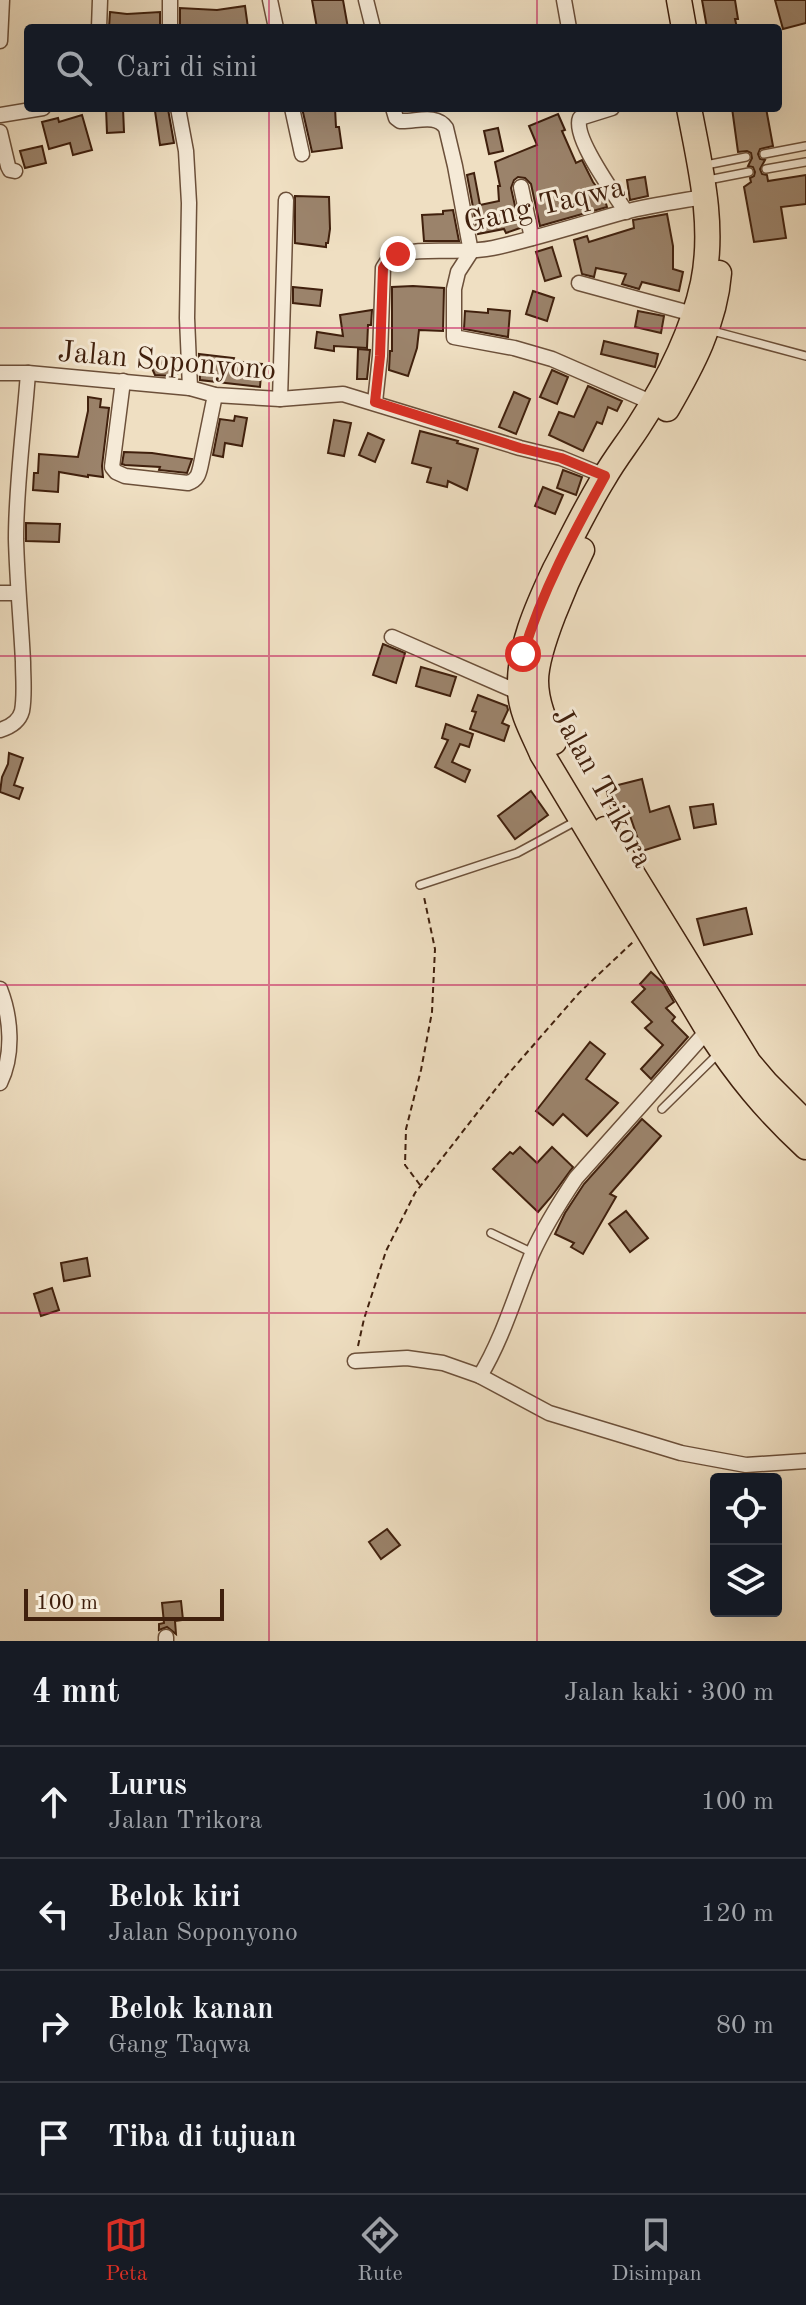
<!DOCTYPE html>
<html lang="id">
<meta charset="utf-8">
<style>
body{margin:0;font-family:"Old Standard TT",serif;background:#20242c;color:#f1f3f6}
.controls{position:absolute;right:24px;bottom:24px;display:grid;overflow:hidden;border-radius:8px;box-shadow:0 8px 32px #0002}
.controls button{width:72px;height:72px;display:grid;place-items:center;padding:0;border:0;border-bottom:2px solid #363941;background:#171b24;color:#f1f3f6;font:40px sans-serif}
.scale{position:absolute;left:24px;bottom:20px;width:200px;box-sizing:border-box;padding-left:8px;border:4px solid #40200d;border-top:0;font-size:22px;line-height:28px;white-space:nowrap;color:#40200d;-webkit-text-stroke:6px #f5ead7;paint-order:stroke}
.stop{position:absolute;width:24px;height:24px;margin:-18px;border:6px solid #d93025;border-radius:50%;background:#fff}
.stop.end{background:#d93025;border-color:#fff;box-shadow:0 2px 8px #0008}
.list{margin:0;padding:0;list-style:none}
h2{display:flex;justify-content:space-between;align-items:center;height:104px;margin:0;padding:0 32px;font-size:34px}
h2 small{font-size:26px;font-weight:400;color:#9ea1a6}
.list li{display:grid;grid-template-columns:52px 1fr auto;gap:24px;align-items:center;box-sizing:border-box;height:112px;padding:0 32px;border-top:2px solid #363941}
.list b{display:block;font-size:30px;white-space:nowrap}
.list p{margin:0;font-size:26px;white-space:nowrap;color:#9ea1a6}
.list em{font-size:26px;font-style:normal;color:#9ea1a6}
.icon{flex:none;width:44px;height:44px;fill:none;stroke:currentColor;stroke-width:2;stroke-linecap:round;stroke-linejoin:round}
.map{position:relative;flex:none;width:806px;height:1641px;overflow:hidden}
.search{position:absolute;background:#171b24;box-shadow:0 8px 32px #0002;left:24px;right:24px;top:24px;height:88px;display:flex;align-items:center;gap:20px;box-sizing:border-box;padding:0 28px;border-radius:8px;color:#9ea1a6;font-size:30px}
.sheet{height:552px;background:#171b24}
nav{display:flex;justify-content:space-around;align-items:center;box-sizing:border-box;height:112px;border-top:2px solid #363941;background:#171b24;font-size:22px;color:#9ea1a6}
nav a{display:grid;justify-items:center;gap:4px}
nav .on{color:#d93025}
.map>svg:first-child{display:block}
.building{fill:#9b836b;stroke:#40200d;stroke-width:2}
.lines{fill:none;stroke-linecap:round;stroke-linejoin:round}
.service-casing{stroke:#6c503a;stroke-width:10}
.minor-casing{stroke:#6c503a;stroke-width:17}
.primary-casing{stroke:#40200d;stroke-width:27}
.path{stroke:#40200d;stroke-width:2;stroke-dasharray:6 4;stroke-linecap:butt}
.service{stroke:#f5ead7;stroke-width:7}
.minor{stroke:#f5ead7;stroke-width:14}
.primary{stroke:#efdfc2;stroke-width:24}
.route{stroke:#d93025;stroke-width:10}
.grid{fill:none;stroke:#c2185b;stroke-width:2;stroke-opacity:0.55}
.labels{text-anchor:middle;stroke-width:6;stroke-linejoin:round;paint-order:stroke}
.street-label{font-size:30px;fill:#40200d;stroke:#f5ead7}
</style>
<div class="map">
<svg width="806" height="1641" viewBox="0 0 806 1641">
<rect width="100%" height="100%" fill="#efdfc2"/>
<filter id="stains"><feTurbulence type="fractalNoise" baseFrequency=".0025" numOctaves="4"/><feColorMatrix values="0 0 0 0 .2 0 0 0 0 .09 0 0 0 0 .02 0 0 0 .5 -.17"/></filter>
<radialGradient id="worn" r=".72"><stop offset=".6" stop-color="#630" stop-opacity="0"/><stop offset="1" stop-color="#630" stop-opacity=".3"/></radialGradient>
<!-- building -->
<g class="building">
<polygon points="312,0 343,0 348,28 317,28"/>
<polygon points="702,0 735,0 738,19 735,19 737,28 707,28"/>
<polygon points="775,0 806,0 806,23 783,29"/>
<polygon points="245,6 248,28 180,28 180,8 217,10"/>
<polygon points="110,12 127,14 160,12 160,28 109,28"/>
<polygon points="106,108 123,108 124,132 107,133"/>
<polygon points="302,108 335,108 336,127 339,127 342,148 312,152"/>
<polygon points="732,108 766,108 773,146 760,149 758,154 760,159 765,160 760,169 762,174 767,175 768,181 806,175 806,204 781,207 786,238 754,242 744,187 751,182 750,178 754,176 755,172 753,167 748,166 752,158 751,153 747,151 738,152"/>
<polygon points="168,109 174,143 160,145 155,111"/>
<polygon points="558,114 565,130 562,131 576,163 582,160 593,182 604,197 607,207 540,226 531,184 525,178 518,177 514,180 511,188 520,228 506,233 504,229 478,234 467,175 474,173 480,205 499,201 498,186 500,186 495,162 537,145 529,126"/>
<polygon points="82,115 92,150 73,155 70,143 49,149 42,122 58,118 59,122"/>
<polygon points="498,128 503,151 489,154 484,131"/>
<polygon points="42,146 46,163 25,168 20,151"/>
<polygon points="645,177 648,196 630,200 627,180"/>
<polygon points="295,196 329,197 330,229 328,243 326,243 326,247 295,243"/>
<polygon points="453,210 459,241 424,241 422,215 443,214 443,211"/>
<polygon points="667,214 673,246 673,269 683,272 679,291 642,282 639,289 622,284 626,274 596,268 594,277 582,274 574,240 587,236 589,242 634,228 633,220"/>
<polygon points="552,247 561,276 545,281 536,252"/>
<polygon points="413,286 444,288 443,331 419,330 417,348 408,376 389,370 390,351 392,351 392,287"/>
<polygon points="293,287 322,290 320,306 293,303"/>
<polygon points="533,291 554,298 547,321 526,314"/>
<polygon points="488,309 510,311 508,337 464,329 465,311 488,313"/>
<polygon points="372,310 371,325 368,325 367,348 334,346 334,351 315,348 317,332 343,336 340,315"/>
<polygon points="638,311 664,316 661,333 635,327"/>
<polygon points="604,341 658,354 655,367 601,354"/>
<polygon points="358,349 370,350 367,379 357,379"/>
<polygon points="199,354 234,358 233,361 262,364 260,387 200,380"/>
<polygon points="172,355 179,373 171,376 155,375 150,364"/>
<polygon points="552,370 568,377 557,404 540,397"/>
<polygon points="588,386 622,401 617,411 608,407 602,424 597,422 583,451 549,435 559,412 574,417"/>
<polygon points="514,392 530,399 516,434 499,427"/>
<polygon points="88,397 101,399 100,407 109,408 102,466 103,477 88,475 88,477 59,472 58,492 33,490 34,473 38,473 39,454 78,457 88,411"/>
<polygon points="235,416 247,418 242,446 225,443 223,457 213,455 220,419 234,421"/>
<polygon points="334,420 351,423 344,456 328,453"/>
<polygon points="420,431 458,441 457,443 478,449 467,490 448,481 447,487 427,482 431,468 412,463"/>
<polygon points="368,433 384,440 375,462 359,455"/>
<polygon points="124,452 152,453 192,459 187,473 159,470 160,467 125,465 122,464"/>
<polygon points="563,470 582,477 576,495 557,488"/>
<polygon points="543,487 563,495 555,514 535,506"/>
<polygon points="26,523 60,524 59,542 26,541"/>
<polygon points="383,644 405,653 396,683 373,675"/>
<polygon points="421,667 456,677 450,696 416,686"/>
<polygon points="478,695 507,706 508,710 502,723 509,726 504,741 470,729 476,712 472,711"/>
<polygon points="446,724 473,734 469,747 460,744 452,762 470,770 465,782 435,767 448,740 442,738"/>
<polygon points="9,753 23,758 14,785 23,788 19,799 0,792 2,777 8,764"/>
<polygon points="642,779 650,812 669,806 680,839 642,851 626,804 611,808 606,788"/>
<polygon points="531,791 548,815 515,839 498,816"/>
<polygon points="713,804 716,824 694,828 690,807"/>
<polygon points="746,908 752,934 704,945 697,919"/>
<polygon points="651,972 663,983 674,1002 666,1008 675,1017 672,1021 688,1037 651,1079 641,1069 663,1045 645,1028 652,1022 632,1002 645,989 640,984"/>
<polygon points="590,1042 605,1054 586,1079 618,1103 587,1136 563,1114 553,1125 536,1111"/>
<polygon points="642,1119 661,1136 610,1194 616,1197 583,1254 571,1247 574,1243 555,1234 565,1213 584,1184"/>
<polygon points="520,1147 537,1163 552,1147 573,1167 551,1197 538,1212 493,1169 510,1152 513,1154"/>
<polygon points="626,1211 648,1238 630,1252 609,1224"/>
<polygon points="87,1258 90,1276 64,1281 61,1263"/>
<polygon points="52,1288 59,1310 41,1316 34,1294"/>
<polygon points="387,1529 400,1545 381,1559 369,1542"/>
<polygon points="181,1601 183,1620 175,1621 176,1634 167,1627 159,1630 159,1624 164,1623 162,1603"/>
</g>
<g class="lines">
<defs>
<g id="service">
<polyline points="764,154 806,146"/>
<polyline points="706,165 746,157"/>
<polyline points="766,169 806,162"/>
<polyline points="708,180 749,172"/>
<polyline points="709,330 806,356"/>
<polyline points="420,885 517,853 578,820"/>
<polyline points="662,1109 720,1052"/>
<polyline points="491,1233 533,1253"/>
</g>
<g id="minor">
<polyline points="170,0 170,28"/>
<polyline points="270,0 276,28"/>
<polyline points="366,0 373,28"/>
<polyline points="564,0 569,28"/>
<polyline points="99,28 100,0"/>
<polyline points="0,41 2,0"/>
<polyline points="178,108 186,151 189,203 187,318 190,388"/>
<polyline points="292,108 302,154"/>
<path d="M393,108L396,118L400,121C416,122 436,113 446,128L455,166L471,252L458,272L454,289V337L514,348L552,359L653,403"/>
<path d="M612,108L580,118C572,137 614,193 626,212"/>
<polyline points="0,115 43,108"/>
<polyline points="0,132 8,166 10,170 15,171"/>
<polyline points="521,187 532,238"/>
<polyline points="579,283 693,314"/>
<polyline points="0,373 28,373 190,388 215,395 280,399 343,394 520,448 561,458 605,476"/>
<path d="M123,381L112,467L116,472L125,476L188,483C198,480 199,473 201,464L215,395"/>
<polyline points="280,399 286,200"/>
<path d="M375,402L380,356L383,268L390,257C423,245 459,255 493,248C538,238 581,224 624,212C652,205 681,201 709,196"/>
<polyline points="0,593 18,593"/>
<polyline points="392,637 520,693"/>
<path d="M0,730C10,727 19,722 22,711C25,695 23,678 23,662C21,621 17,580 16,539C16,484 24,428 28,373"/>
<path d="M0,989C11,1017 14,1055 0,1083"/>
<polyline points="355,1361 407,1358 443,1363 480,1376 549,1413 681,1453 746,1465 806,1461"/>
<path d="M480,1376C503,1338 515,1295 532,1254C544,1227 560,1202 576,1178L708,1030"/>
<polyline points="166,1641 166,1637"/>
</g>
<g id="primary">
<polyline points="679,0 684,28"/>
<path d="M689,108C700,166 715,224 703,283C692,334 666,384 638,427C627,444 614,460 604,478C586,507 571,539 555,569C537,607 518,649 520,691C521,713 534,735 542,754L708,1030C739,1077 765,1109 806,1147"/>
<path d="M667,409C692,366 715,323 719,273"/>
<path d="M554,742C545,723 536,702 536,681C536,649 567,580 582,550"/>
<polyline points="605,829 749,1063 766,1083 806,1123"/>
</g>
</defs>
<!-- service casing -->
<use href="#service" class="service-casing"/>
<!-- minor casing -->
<use href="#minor" class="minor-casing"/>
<!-- primary casing -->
<use href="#primary" class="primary-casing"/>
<!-- path -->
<g class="path">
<polyline points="420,1185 405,1165 406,1129 421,1070 432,1012 435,949 424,897"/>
<polyline points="358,1346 364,1319 386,1251 415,1193 502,1081 579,993 634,941"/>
</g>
<!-- service -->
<use href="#service" class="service"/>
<!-- minor -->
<use href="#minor" class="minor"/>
<!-- primary -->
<use href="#primary" class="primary"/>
</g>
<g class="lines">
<!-- route -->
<path class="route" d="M398,254L390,257L383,268L380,356L375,402L520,448L561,458L605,476C573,534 542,591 523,654"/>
</g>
<!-- grid -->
<path class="grid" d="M269,0V28M537,0V28M269,108V1641M537,108V1641M0,328H806M0,656H806M0,985H806M0,1313H806"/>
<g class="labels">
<!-- street labels -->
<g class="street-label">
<text transform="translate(544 204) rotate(-13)" y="10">Gang Taqwa</text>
<text transform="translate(167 360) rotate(5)" y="10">Jalan Soponyono</text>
<text transform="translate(603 787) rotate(61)" y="10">Jalan Trikora</text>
</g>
</g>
<rect width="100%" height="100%" filter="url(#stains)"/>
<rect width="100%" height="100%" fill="url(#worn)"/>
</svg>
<div class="controls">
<button><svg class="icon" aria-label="locate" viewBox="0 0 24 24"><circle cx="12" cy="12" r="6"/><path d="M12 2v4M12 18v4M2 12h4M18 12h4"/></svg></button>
<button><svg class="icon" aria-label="layers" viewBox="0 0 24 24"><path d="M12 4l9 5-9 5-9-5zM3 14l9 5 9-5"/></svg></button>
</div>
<div class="scale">100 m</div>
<div class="stop" style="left:523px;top:654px"></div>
<div class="stop end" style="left:398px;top:254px"></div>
<div class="search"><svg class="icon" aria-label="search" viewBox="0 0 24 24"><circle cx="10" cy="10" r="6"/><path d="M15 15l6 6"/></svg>Cari di sini</div>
</div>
<section class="sheet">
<h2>4 mnt<small>Jalan kaki · 300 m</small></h2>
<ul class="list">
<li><svg class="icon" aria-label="ahead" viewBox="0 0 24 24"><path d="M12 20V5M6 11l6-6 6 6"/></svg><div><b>Lurus</b><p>Jalan Trikora</p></div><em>100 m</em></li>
<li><svg class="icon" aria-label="left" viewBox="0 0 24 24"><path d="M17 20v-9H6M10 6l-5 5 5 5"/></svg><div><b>Belok kiri</b><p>Jalan Soponyono</p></div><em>120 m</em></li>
<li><svg class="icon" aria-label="right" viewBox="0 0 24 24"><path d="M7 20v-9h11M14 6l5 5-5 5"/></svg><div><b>Belok kanan</b><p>Gang Taqwa</p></div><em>80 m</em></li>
<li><svg class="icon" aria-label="arrive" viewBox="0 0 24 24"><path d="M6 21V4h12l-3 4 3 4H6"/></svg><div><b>Tiba di tujuan</b></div></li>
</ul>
</section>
<nav>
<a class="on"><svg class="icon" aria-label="map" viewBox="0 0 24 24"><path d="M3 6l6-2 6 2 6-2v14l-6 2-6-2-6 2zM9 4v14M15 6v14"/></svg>Peta</a>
<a><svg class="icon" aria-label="directions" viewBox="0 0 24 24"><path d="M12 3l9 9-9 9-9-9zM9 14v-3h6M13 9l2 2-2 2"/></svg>Rute</a>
<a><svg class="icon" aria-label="saved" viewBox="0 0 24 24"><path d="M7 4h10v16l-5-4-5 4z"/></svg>Disimpan</a>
</nav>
